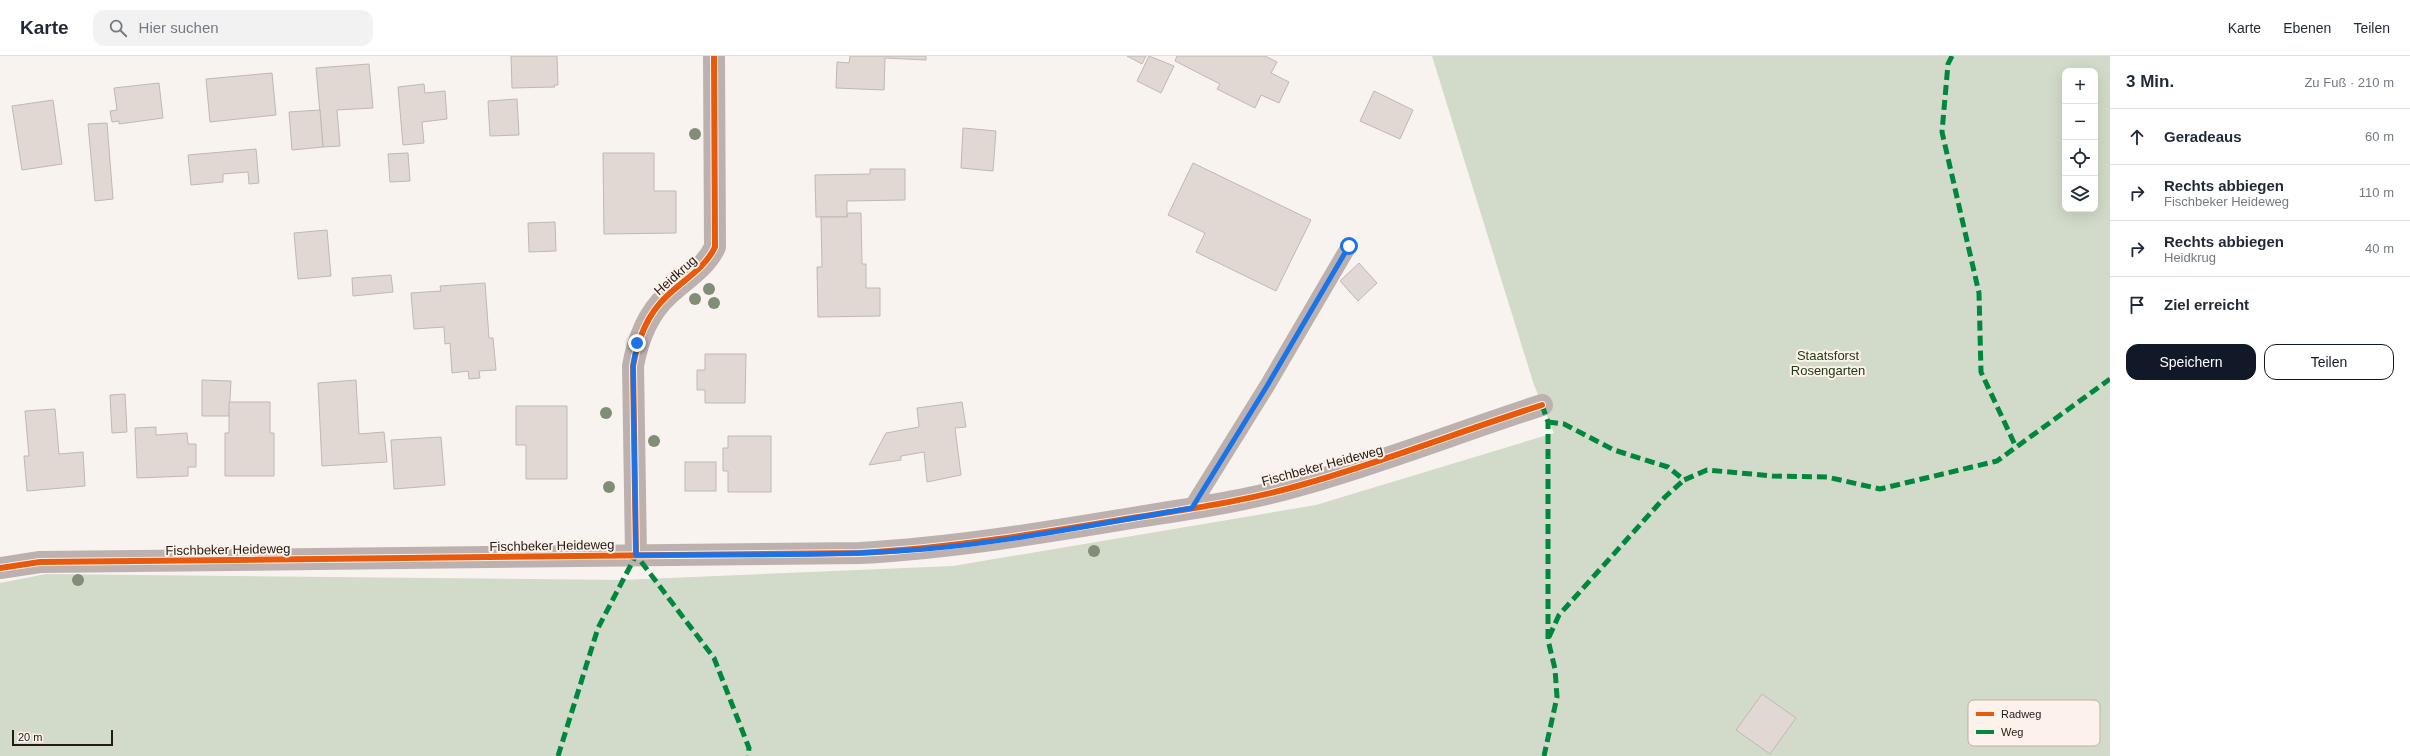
<!DOCTYPE html>
<html lang="de">
<meta charset="utf-8">
<style>
body{margin:0;font-family:Arial,sans-serif;background:#f2f2f3;color:#1f2937}
.controls{position:absolute;right:12px;top:12px;display:grid;overflow:hidden;border-radius:8px;box-shadow:0 4px 16px #0002}
.controls button{width:36px;height:36px;display:grid;place-items:center;padding:0;border:0;border-bottom:1px solid #e0e1e3;background:#fff;color:#1f2937;font:20px sans-serif}
.scale{position:absolute;left:12px;bottom:10px;width:101px;box-sizing:border-box;padding-left:4px;border:2px solid #221a13;border-top:0;font-size:11px;line-height:14px;white-space:nowrap;color:#221a13;-webkit-text-stroke:3px #fcf2eb;paint-order:stroke}
.stop{position:absolute;width:12px;height:12px;margin:-9px;border:3px solid #1a73e8;border-radius:50%;background:#fff}
.stop.end{background:#1a73e8;border-color:#fff;box-shadow:0 1px 4px #0008}
.list{margin:0;padding:0;list-style:none}
h2{display:flex;justify-content:space-between;align-items:center;height:52px;margin:0;padding:0 16px;font-size:17px}
h2 small{font-size:13px;font-weight:400;color:#747a83}
.list li{display:grid;grid-template-columns:26px 1fr auto;gap:12px;align-items:center;box-sizing:border-box;height:56px;padding:0 16px;border-top:1px solid #e0e1e3}
.list b{display:block;font-size:15px;white-space:nowrap}
.list p{margin:0;font-size:13px;white-space:nowrap;color:#747a83}
.list em{font-size:13px;font-style:normal;color:#747a83}
.actions{display:flex;gap:8px;padding:12px 16px}
.actions a{flex:1;padding:9px 0;border:1px solid #111827;border-radius:12px;text-align:center;font-size:14px;color:#111827}
.actions .main{background:#111827;color:#fff}
.icon{flex:none;width:22px;height:22px;fill:none;stroke:currentColor;stroke-width:2;stroke-linecap:round;stroke-linejoin:round}
.map{position:relative;flex:none;width:2110px;height:700px;overflow:hidden}
header{display:flex;align-items:center;gap:24px;box-sizing:border-box;height:56px;padding:0 20px;background:#fff;border-bottom:1px solid #e0e1e3}
header strong{font-size:19px}
nav{display:flex;gap:22px;margin-inline-start:auto;font-size:14px}
.search{width:280px;height:36px;background:#f2f2f3;display:flex;align-items:center;gap:10px;box-sizing:border-box;padding:0 14px;border-radius:12px;color:#747a83;font-size:15px}
main{display:flex}
aside{flex:1;background:#fff}
.map>svg:first-child{display:block}
.forest{fill:#d2dac9;fill-rule:evenodd}
.building{fill:#e1d8d3;stroke:#bfb8b3}
.lines{fill:none;stroke-linecap:round;stroke-linejoin:round}
.service{stroke:#bcb1ae;stroke-width:16}
.minor{stroke:#bcb1ae;stroke-width:22}
.quiet{stroke:#00873e;stroke-width:5;stroke-dasharray:10 5;stroke-linecap:butt}
.cycleway-casing{stroke:#fcf2eb;stroke-width:8}
.cycleway{stroke:#e8590c;stroke-width:6}
.tree{fill:#818e77}
.route{stroke:#1a73e8;stroke-width:5}
.labels{text-anchor:middle;stroke-width:4;stroke-linejoin:round;paint-order:stroke}
.street-label{font-size:13px;fill:#221a13;stroke:#fcf2eb}
.park-label{font-size:13px;fill:#203c14;stroke:#fcf2eb}
.key{fill:#fcf2eb;stroke:#bbb1aa;stroke-width:1}
.key-label{font-size:11px;fill:#221a13}
</style>
<header>
<strong>Karte</strong>
<div class="search"><svg class="icon" aria-label="search" viewBox="0 0 24 24"><circle cx="10" cy="10" r="6"/><path d="M15 15l6 6"/></svg>Hier suchen</div>
<nav><a>Karte</a><a>Ebenen</a><a>Teilen</a></nav>
</header>
<main>
<div class="map">
<svg width="2110" height="700" viewBox="0 0 2110 700">
<rect width="100%" height="100%" fill="#f8f3ef"/>
<!-- forest -->
<path class="forest" d="M1432,0H2110V700H0V527L46,518L622,524L953,510L1316,449L1554,377L1534,329ZM2065,15H2095V153H2065Z"/>
<!-- building -->
<g class="building">
<polygon points="511,0 557,0 558,29 554,29 555,31 512,32"/>
<polygon points="850,0 926,0 926,4 885,2 884,34 836,32 837,6 849,7"/>
<polygon points="1127,0 1146,0 1142,8"/>
<polygon points="1149,0 1174,10 1161,37 1137,25"/>
<polygon points="1177,0 1265,0 1277,6 1271,17 1289,26 1279,47 1261,39 1255,52 1217,33 1220,28 1175,5"/>
<polygon points="369,8 373,52 337,54 340,90 323,91 316,12"/>
<polygon points="272,17 276,59 210,66 206,23"/>
<polygon points="159,27 163,62 119,68 119,65 112,66 110,55 117,54 114,32"/>
<polygon points="424,28 425,37 445,35 447,63 422,66 424,87 403,89 398,31"/>
<polygon points="1374,35 1413,54 1400,83 1360,65"/>
<polygon points="517,43 519,79 490,80 488,45"/>
<polygon points="53,44 62,108 22,114 12,50"/>
<polygon points="320,54 323,91 292,94 289,56"/>
<polygon points="107,67 113,143 95,145 88,68"/>
<polygon points="963,72 996,75 993,115 961,112"/>
<polygon points="256,93 259,127 249,128 248,116 223,118 223,126 191,129 188,99"/>
<polygon points="408,97 410,125 390,126 388,98"/>
<polygon points="603,97 654,97 654,135 676,135 676,177 604,178"/>
<polygon points="1193,107 1311,164 1276,235 1196,196 1205,177 1168,159"/>
<polygon points="870,113 905,113 905,144 847,145 847,161 816,161 815,119 870,118"/>
<polygon points="848,157 861,157 862,208 866,208 866,232 880,232 880,260 818,261 817,211 822,211 821,161 847,161"/>
<polygon points="555,166 556,195 529,196 528,167"/>
<polygon points="327,174 331,220 298,223 294,177"/>
<polygon points="1359,207 1377,227 1358,245 1340,225"/>
<polygon points="391,219 393,236 353,240 352,222"/>
<polygon points="485,227 489,282 493,282 496,314 479,315 480,322 469,323 468,315 452,317 450,287 445,288 444,271 414,273 411,237 441,235 440,230"/>
<polygon points="705,298 746,298 745,347 705,347 705,334 697,334 697,314 705,314"/>
<polygon points="202,324 231,325 229,360 202,360"/>
<polygon points="356,324 359,378 384,376 387,406 322,410 318,327"/>
<polygon points="125,338 127,376 112,377 110,339"/>
<polygon points="229,346 270,346 270,377 274,377 274,420 225,420 225,377 229,377"/>
<polygon points="962,346 966,371 955,372 961,419 927,426 924,396 901,400 901,404 869,409 886,377 919,371 917,352"/>
<polygon points="516,350 567,350 567,423 526,423 526,389 516,389"/>
<polygon points="55,353 59,398 83,396 85,430 27,435 24,400 29,400 25,355"/>
<polygon points="156,371 156,379 187,377 188,388 196,388 196,411 188,411 188,420 137,422 135,372"/>
<polygon points="728,380 771,380 771,436 728,436 728,415 723,415 723,392 728,392"/>
<polygon points="441,381 445,429 394,433 391,384"/>
<rect x="685" y="406" width="31" height="29"/>
<polygon points="1762,638 1796,662 1770,698 1736,674"/>
</g>
<g class="lines">
<!-- service -->
<polyline class="service" points="1191,452 1267,330 1349,190"/>
<!-- minor -->
<g class="minor">
<path d="M636,499L633,310C638,283 647,258 668,239C685,223 705,212 715,191L714,0"/>
<path d="M0,512L40,506L860,497C952,492 1042,477 1132,462C1188,453 1247,445 1301,429C1383,406 1461,375 1542,349"/>
</g>
<!-- quiet -->
<g class="quiet">
<polyline points="1952,0 1948,8 1942,76 1979,237 1981,316 2016,391"/>
<polyline points="1542,349 1548,366 1548,584 1555,613 1557,641 1544,700"/>
<polyline points="1548,366 1564,368 1614,394 1668,411 1684,424 1707,414 1773,420 1827,421 1880,433 1997,405 2110,323"/>
<polyline points="1549,581 1559,559 1665,441 1684,424"/>
<polyline points="558,700 598,572 636,499 714,602 749,692 748,700"/>
</g>
<defs>
<g id="cycleway">
<path d="M636,499L633,310C638,283 647,258 668,239C685,223 705,212 715,191L714,0"/>
<path d="M0,512L40,506L860,497C952,492 1042,477 1132,462C1188,453 1247,445 1301,429C1383,406 1461,375 1542,349"/>
</g>
</defs>
<!-- cycleway casing -->
<use href="#cycleway" class="cycleway-casing"/>
<!-- cycleway -->
<use href="#cycleway" class="cycleway"/>
</g>
<!-- trees -->
<g class="tree">
<circle cx="695" cy="78" r="6"/>
<circle cx="709" cy="233" r="6"/>
<circle cx="695" cy="243" r="6"/>
<circle cx="714" cy="247" r="6"/>
<circle cx="606" cy="357" r="6"/>
<circle cx="654" cy="385" r="6"/>
<circle cx="609" cy="431" r="6"/>
<circle cx="1094" cy="495" r="6"/>
<circle cx="78" cy="524" r="6"/>
</g>
<g class="lines">
<!-- route -->
<path class="route" d="M637,287L633,310L636,499C732,498 830,501 926,493C1015,485 1103,467 1192,452L1267,330L1349,190"/>
</g>
<g class="labels">
<!-- street labels -->
<g class="street-label">
<text transform="translate(675 219) rotate(-42)" y="5">Heidkrug</text>
<text transform="translate(1322 409) rotate(-15)" y="5">Fischbeker Heideweg</text>
<text transform="translate(552 489) rotate(-1)" y="5">Fischbeker Heideweg</text>
<text transform="translate(228 493) rotate(-1)" y="5">Fischbeker Heideweg</text>
</g>
<!-- park labels -->
<g class="park-label">
<text x="1828" y="304">Staatsforst<tspan x="1828" dy="15">Rosengarten</tspan></text>
</g>
</g>
<!-- legend -->
<rect x="1968" y="644" width="132" height="46" rx="6" class="key"/>
<rect x="1976" y="656" width="18" height="4" fill="#e8590c"/>
<rect x="1976" y="674" width="18" height="4" fill="#00873e"/>
<g class="key-label">
<text x="2001" y="662">Radweg</text>
<text x="2001" y="680">Weg</text>
</g>
</svg>
<div class="controls">
<button>+</button>
<button>−</button>
<button><svg class="icon" aria-label="locate" viewBox="0 0 24 24"><circle cx="12" cy="12" r="6"/><path d="M12 2v4M12 18v4M2 12h4M18 12h4"/></svg></button>
<button><svg class="icon" aria-label="layers" viewBox="0 0 24 24"><path d="M12 4l9 5-9 5-9-5zM3 14l9 5 9-5"/></svg></button>
</div>
<div class="scale">20 m</div>
<div class="stop" style="left:1349px;top:190px"></div>
<div class="stop end" style="left:637px;top:287px"></div>
</div>
<aside>
<h2>3 Min.<small>Zu Fuß · 210 m</small></h2>
<ul class="list">
<li><svg class="icon" aria-label="ahead" viewBox="0 0 24 24"><path d="M12 20V5M6 11l6-6 6 6"/></svg><div><b>Geradeaus</b></div><em>60 m</em></li>
<li><svg class="icon" aria-label="right" viewBox="0 0 24 24"><path d="M7 20v-9h11M14 6l5 5-5 5"/></svg><div><b>Rechts abbiegen</b><p>Fischbeker Heideweg</p></div><em>110 m</em></li>
<li><svg class="icon" aria-label="right" viewBox="0 0 24 24"><path d="M7 20v-9h11M14 6l5 5-5 5"/></svg><div><b>Rechts abbiegen</b><p>Heidkrug</p></div><em>40 m</em></li>
<li><svg class="icon" aria-label="arrive" viewBox="0 0 24 24"><path d="M6 21V4h12l-3 4 3 4H6"/></svg><div><b>Ziel erreicht</b></div></li>
</ul>
<div class="actions"><a class="main">Speichern</a><a>Teilen</a></div>
</aside>
</main>
